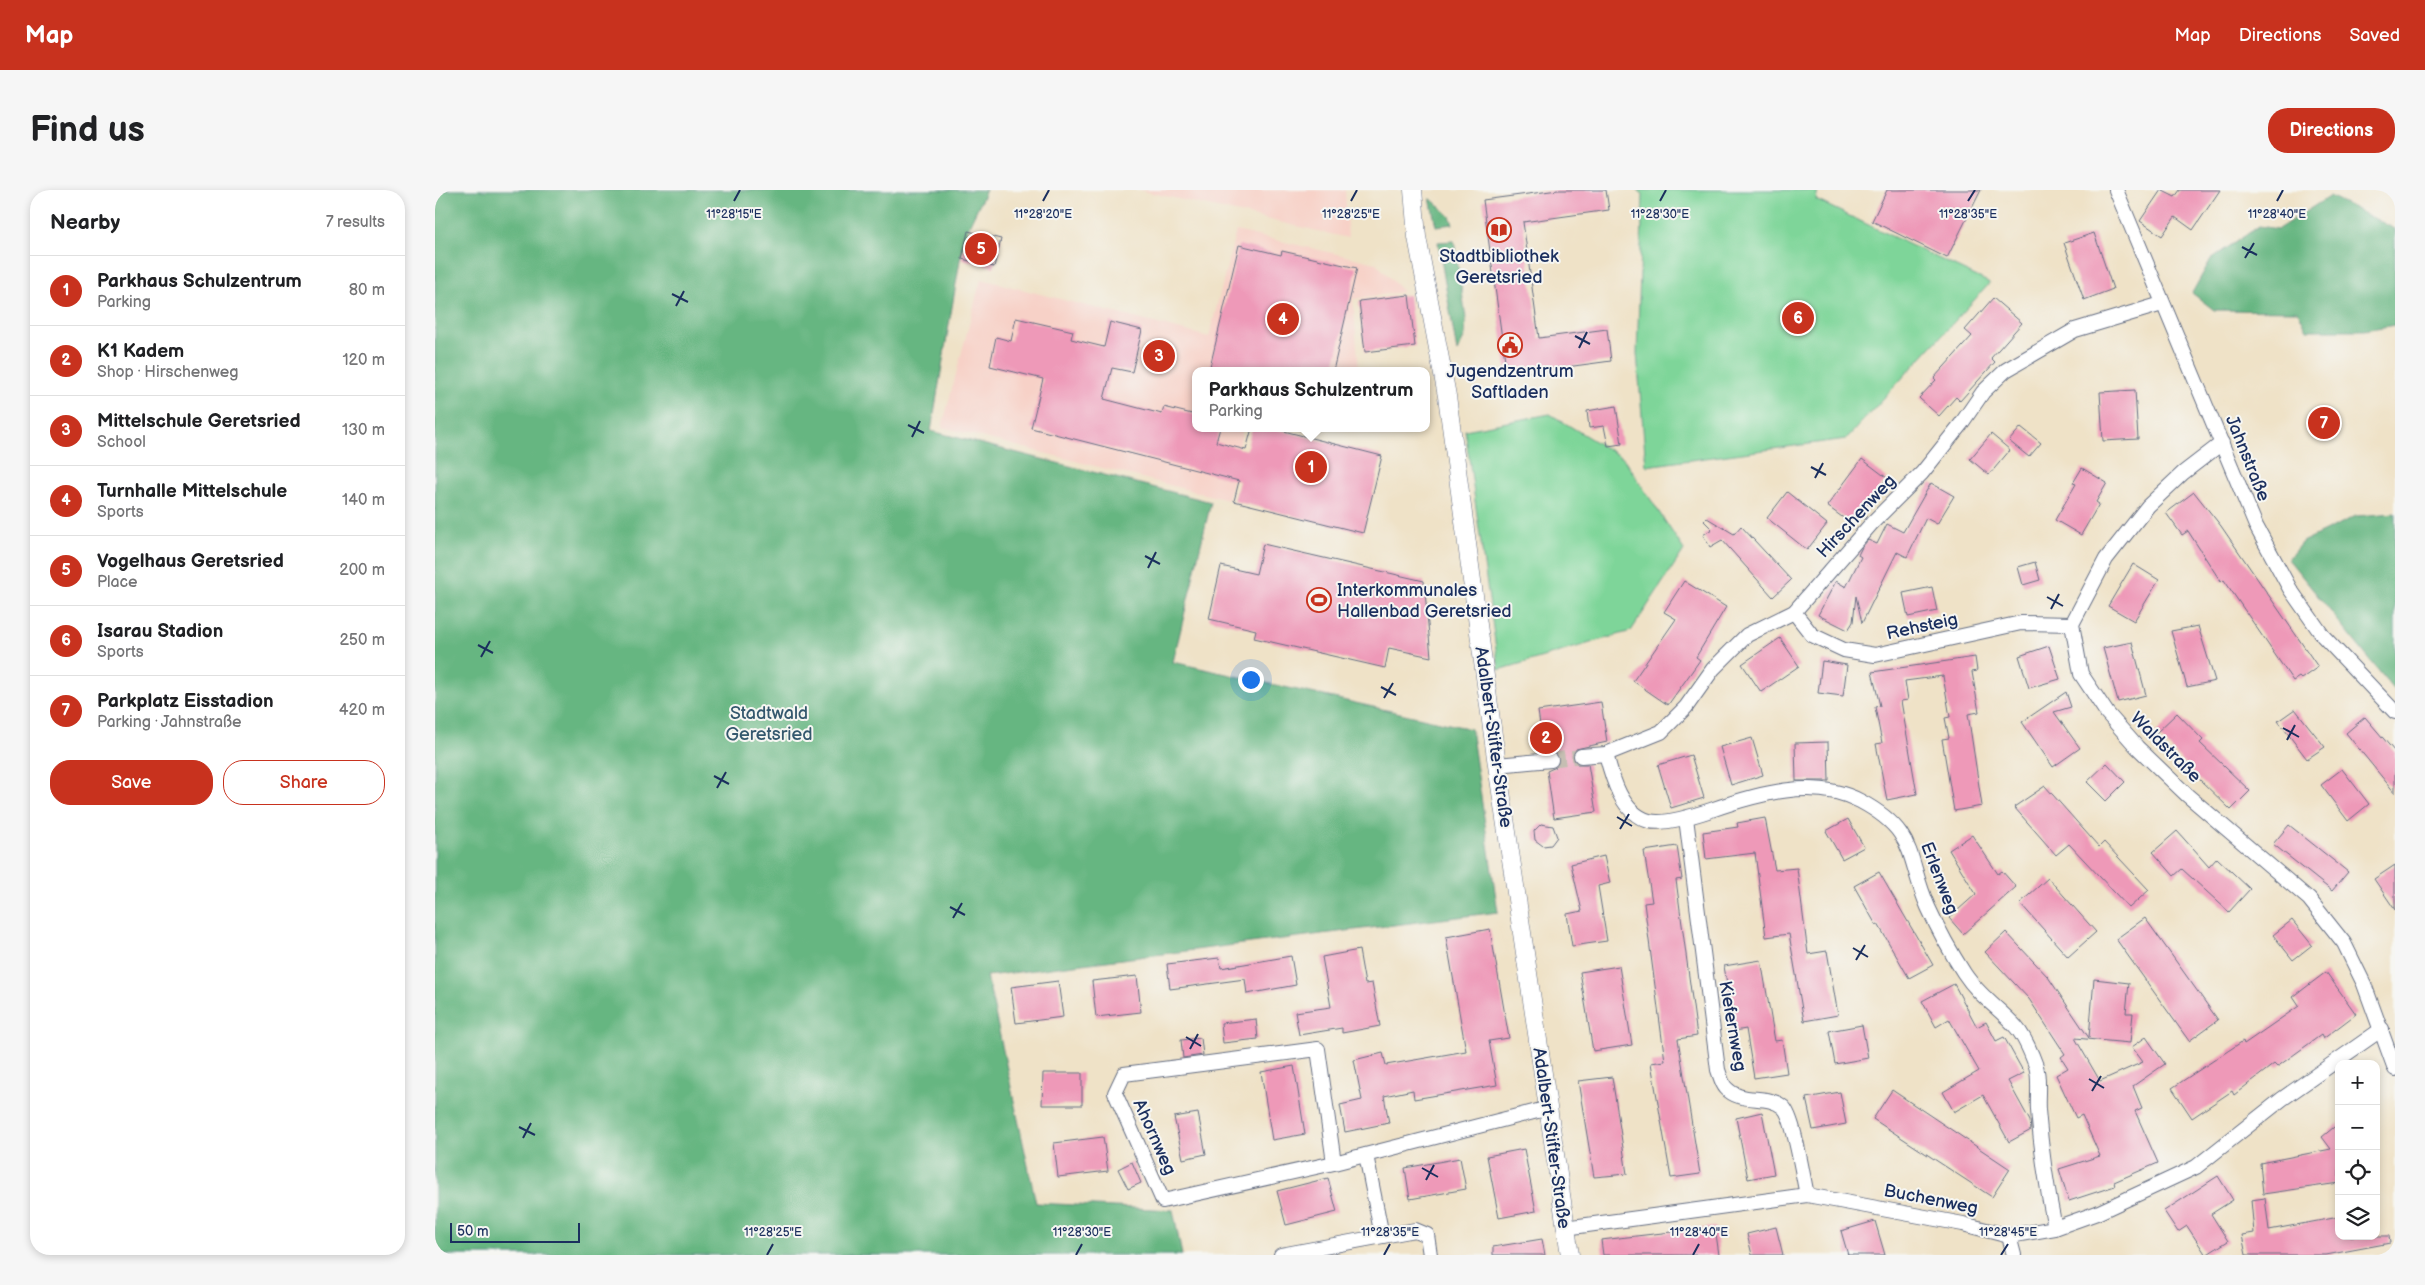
<!DOCTYPE html>
<meta charset="utf-8">
<style>
body{margin:0;font-family:"Balsamiq Sans",sans-serif;background:#f6f6f6;color:#202124}
.controls{position:absolute;right:15px;bottom:15px;display:grid;overflow:hidden;border-radius:10px;box-shadow:0 2px 8px #0003}
.controls button{width:45px;height:45px;display:grid;place-items:center;padding:0;border:0;border-bottom:1px solid #e0e0e0;background:#fff;color:#202124;font:25px sans-serif}
.scale{position:absolute;left:15px;bottom:12px;width:130px;box-sizing:border-box;padding-left:5px;border:2px solid #1b2f5e;border-top:0;font-size:14px;line-height:18px;white-space:nowrap;color:#1b2f5e;-webkit-text-stroke:4px #f6f6f2;paint-order:stroke}
.you{position:absolute;left:815px;top:489px;width:18px;height:18px;margin:-12px;border:4px solid #fff;border-radius:50%;background:#1a73e8;box-shadow:0 0 0 8px #1a73e833}
.badge{display:grid;place-items:center;width:32px;height:32px;border-radius:50%;background:#c8321e;color:#fff;font-size:16px;font-weight:700}
.pin{position:absolute;translate:-50% -50%;border:2px solid #fff;box-shadow:0 1px 5px #0006}
.popup{position:absolute;left:757px;top:177px;width:238px;height:65px;box-sizing:border-box;display:grid;place-content:center;border-radius:10px;background:#fff;filter:drop-shadow(0 1px 4px #0005);font-size:16px;white-space:nowrap;color:#757577}
.popup b{font-size:19px;color:#202124}
.popup::after{content:'';position:absolute;left:50%;top:100%;margin-left:-10px;border:10px solid transparent;border-top-color:#fff}
.list{margin:0;padding:0;list-style:none}
h2{display:flex;justify-content:space-between;align-items:center;height:65px;margin:0;padding:0 20px;font-size:21px}
h2 small{font-size:16px;font-weight:400;color:#757577}
.list li{display:grid;grid-template-columns:32px 1fr auto;gap:15px;align-items:center;box-sizing:border-box;height:70px;padding:0 20px;border-top:1px solid #e0e0e0}
.list b{display:block;font-size:19px;white-space:nowrap}
.list p{margin:0;font-size:16px;white-space:nowrap;color:#757577}
.list em{font-size:16px;font-style:normal;color:#757577}
.actions{display:flex;gap:10px;padding:15px 20px}
.actions a{flex:1;padding:11px 0;border:1px solid #c8321e;border-radius:20px;text-align:center;font-size:18px;color:#c8321e}
.actions .main{background:#c8321e;color:#fff}
.icon{flex:none;width:28px;height:28px;fill:none;stroke:currentColor;stroke-width:2;stroke-linecap:round;stroke-linejoin:round}
.map{position:relative;flex:none;width:1960px;height:1065px;overflow:hidden;border-radius:20px}
header{display:flex;align-items:center;gap:30px;box-sizing:border-box;height:70px;padding:0 25px;background:#c8321e;color:#fff}
header strong{font-size:24px}
nav{display:flex;gap:28px;margin-inline-start:auto;font-size:18px}
.intro{display:flex;align-items:center;justify-content:space-between;box-sizing:border-box;height:120px;padding:0 30px}
h1{margin:0;font-size:35px}
.button{padding:12px 22px;border-radius:20px;background:#c8321e;color:#fff;font-size:18px;font-weight:700}
main{display:flex;gap:30px;padding:0 30px}
aside{flex:1;background:#fff;border-radius:20px;box-shadow:0 2px 8px #0003}
.map>svg:first-child{display:block}
.built{fill:#f7d1c7}
.green{fill:#7ed599;stroke:#4c827c}
.forest{fill:#66b681;stroke:#407270}
.building{fill:#ee99b8}
.lines{fill:none;stroke-linecap:round;stroke-linejoin:round}
.minor-tunnel{stroke:#c5beb2;stroke-width:14;stroke-dasharray:14 7;stroke-linecap:butt}
.minor-casing{stroke:#656e83;stroke-width:16}
.tertiary-casing{stroke:#656e83;stroke-width:19}
.minor{stroke:#fff;stroke-width:14}
.tertiary{stroke:#fff;stroke-width:18}
.ticks{fill:none;stroke:#1b2f5e;stroke-width:2}
.labels{text-anchor:middle;stroke-width:4;stroke-linejoin:round;paint-order:stroke}
.poi-label{font-size:18px;fill:#1b2f5e;stroke:#f6f6f2}
.street-label{font-size:18px;fill:#1b2f5e;stroke:#f6f6f2}
.park-label{font-size:18px;fill:#34586d;stroke:#f6f6f2}
.ticks-label{font-size:12px;text-anchor:middle;fill:#1b2f5e;stroke:#f6f6f2;stroke-width:4;stroke-linejoin:round;paint-order:stroke}
</style>
<header>
<strong>Map</strong>
<nav><a>Map</a><a>Directions</a><a>Saved</a></nav>
</header>
<div class="intro"><h1>Find us</h1><a class="button">Directions</a></div>
<main>
<aside>
<h2>Nearby<small>7 results</small></h2>
<ul class="list">
<li><span class="badge">1</span><div><b>Parkhaus Schulzentrum</b><p>Parking</p></div><em>80 m</em></li>
<li><span class="badge">2</span><div><b>K1 Kadem</b><p>Shop · Hirschenweg</p></div><em>120 m</em></li>
<li><span class="badge">3</span><div><b>Mittelschule Geretsried</b><p>School</p></div><em>130 m</em></li>
<li><span class="badge">4</span><div><b>Turnhalle Mittelschule</b><p>Sports</p></div><em>140 m</em></li>
<li><span class="badge">5</span><div><b>Vogelhaus Geretsried</b><p>Place</p></div><em>200 m</em></li>
<li><span class="badge">6</span><div><b>Isarau Stadion</b><p>Sports</p></div><em>250 m</em></li>
<li><span class="badge">7</span><div><b>Parkplatz Eisstadion</b><p>Parking · Jahnstraße</p></div><em>420 m</em></li>
</ul>
<div class="actions"><a class="main">Save</a><a>Share</a></div>
</aside>
<div class="map">
<svg width="1960" height="1065" viewBox="0 0 1960 1065">
<rect width="100%" height="100%" fill="#f6f6f2"/>
<filter id="ink" filterUnits="userSpaceOnUse"><feTurbulence type="fractalNoise" baseFrequency=".02" numOctaves="2"/><feDisplacementMap in="SourceGraphic" scale="10" xChannelSelector="R" yChannelSelector="G"/><feConvolveMatrix kernelMatrix="1 2 1 2 8 2 1 2 1" color-interpolation-filters="sRGB"/></filter>
<filter id="wash" filterUnits="userSpaceOnUse"><feTurbulence type="fractalNoise" baseFrequency=".0096" numOctaves="4" result="noise"/><feDisplacementMap in="SourceGraphic" scale="20" xChannelSelector="R" yChannelSelector="G"/><feGaussianBlur stdDeviation="1.12" result="paint"/><feColorMatrix in="noise" values="0 0 0 0 0 0 0 0 0 0 0 0 0 0 0 0 0 1.4 0 .05"/><feComposite in="paint" operator="in"/></filter>
<g filter="url(#wash)">
<rect width="100%" height="100%" fill="#efe2c7"/>
<!-- built -->
<g class="built">
<polygon points="704,0 910,0 913,48"/>
<polygon points="801,41 941,73 968,102 918,109 924,181 761,181 761,238 808,238 793,310 507,237 546,89 774,147"/>
</g>
<!-- green -->
<g class="green">
<polygon points="1202,0 1383,0 1381,10 1555,93 1411,249 1211,276 1202,163 1208,4"/>
<polygon points="1115,224 1189,269 1249,360 1196,441 1064,480 1030,240"/>
</g>
<!-- forest -->
<g class="forest">
<polygon points="0,0 551,0 533,38 525,70 496,241 776,312 738,472 1036,539 1063,722 552,786 601,1013 738,1020 747,1065 0,1065"/>
<polygon points="1895,6 1960,39 1960,135 1929,140 1872,140 1863,121 1779,120 1757,103 1776,69 1824,36 1843,39"/>
<polygon points="995,8 1015,26 1018,34 1001,36"/>
<polygon points="1019,51 1031,128 1030,146 1022,162 1003,52"/>
<polygon points="1960,323 1960,501 1853,369 1867,352 1921,326"/>
</g>
<g id="blocks">
<!-- building -->
<g class="building">
<polygon points="1123,0 1171,0 1174,20 1088,32 1104,148 1172,139 1176,171 1072,185 1048,10"/>
<polygon points="1452,0 1546,0 1512,68 1437,31"/>
<polygon points="1726,0 1740,7 1745,0 1785,0 1758,40 1740,27 1727,46 1705,31"/>
<polygon points="533,41 566,49 559,77 527,69"/>
<polygon points="1659,43 1678,99 1649,110 1629,53"/>
<polygon points="804,55 846,65 847,61 922,78 898,181 774,181"/>
<polygon points="974,105 980,156 930,162 924,111"/>
<polygon points="1558,108 1587,133 1556,168 1560,172 1525,211 1521,207 1504,226 1484,208 1501,190 1499,188 1537,146 1530,140"/>
<polygon points="581,128 638,141 636,149 669,157 675,132 707,140 697,182 677,178 669,209 727,224 729,217 761,225 761,238 785,238 781,252 811,260 817,238 837,238 947,266 928,343 799,311 804,291 596,238 608,189 555,176 561,147 576,151"/>
<polygon points="1700,200 1703,249 1668,251 1665,202"/>
<polygon points="1181,216 1187,254 1173,256 1169,236 1154,238 1152,221"/>
<polygon points="1586,237 1606,253 1594,267 1574,251"/>
<polygon points="1556,244 1575,260 1554,285 1535,269"/>
<polygon points="1427,269 1452,288 1418,335 1392,316"/>
<polygon points="1647,278 1672,293 1661,312 1664,314 1646,345 1620,330 1641,294 1638,293"/>
<polygon points="1496,293 1519,306 1502,334 1491,328 1472,367 1462,362 1427,433 1421,406 1418,432 1413,440 1383,425 1401,391 1411,397 1426,367 1423,365 1427,357 1433,350 1442,354 1452,334 1468,342"/>
<polygon points="1352,302 1392,334 1372,360 1332,328"/>
<polygon points="1759,302 1786,336 1883,477 1866,489 1864,487 1858,491 1789,390 1786,392 1753,341 1747,345 1731,323"/>
<polygon points="1272,328 1299,344 1306,336 1356,390 1338,407 1287,350 1275,357 1268,345 1277,339 1269,331"/>
<polygon points="828,354 989,391 996,467 954,458 950,478 819,448 821,440 774,429 786,376 821,384"/>
<polygon points="1600,372 1605,390 1588,395 1583,377"/>
<polygon points="1698,374 1724,390 1699,431 1673,416"/>
<polygon points="1249,391 1291,417 1261,467 1265,470 1233,515 1198,491 1241,429 1229,422"/>
<polygon points="1497,397 1502,421 1473,427 1468,403"/>
<polygon points="1763,436 1780,491 1752,497 1736,441"/>
<polygon points="1345,448 1364,476 1326,502 1307,474"/>
<polygon points="1697,452 1711,505 1683,512 1668,458"/>
<polygon points="1614,456 1625,489 1594,498 1584,466"/>
<polygon points="1540,467 1542,481 1537,482 1544,522 1533,524 1547,616 1519,621 1507,549 1514,548 1510,528 1515,527 1508,486 1470,491 1473,510 1466,511 1482,604 1452,610 1441,554 1447,553 1440,517 1445,516 1437,482"/>
<polygon points="1387,471 1412,475 1408,506 1383,503"/>
<polygon points="1631,502 1636,517 1619,522 1645,558 1618,577 1587,532"/>
<polygon points="1166,512 1172,552 1141,559 1137,566 1142,574 1153,574 1161,622 1119,628 1112,581 1121,577 1125,569 1120,562 1115,561 1114,554 1108,555 1103,521"/>
<polygon points="1860,519 1890,557 1872,569 1843,531"/>
<polygon points="1742,523 1768,550 1765,553 1815,601 1796,620 1763,588 1721,543"/>
<polygon points="1930,527 1960,562 1960,603 1911,543"/>
<polygon points="1317,548 1328,585 1296,595 1285,557"/>
<polygon points="1393,552 1394,591 1361,591 1360,553"/>
<polygon points="1256,565 1269,608 1236,618 1223,575"/>
<polygon points="1672,573 1690,592 1671,611 1652,592"/>
<polygon points="1907,579 1934,614 1913,631 1886,595"/>
<polygon points="1610,596 1664,657 1669,652 1714,700 1694,718 1634,654 1621,665 1579,617"/>
<polygon points="1330,628 1340,680 1362,678 1373,764 1392,761 1403,825 1369,831 1354,744 1331,747 1320,663 1271,669 1268,642 1303,637 1302,633"/>
<polygon points="1413,629 1429,657 1407,669 1391,641"/>
<polygon points="1106,634 1118,636 1122,647 1116,655 1108,656 1100,650 1099,641"/>
<polygon points="1854,635 1913,682 1897,701 1838,654"/>
<polygon points="1742,641 1774,677 1782,668 1815,699 1794,722 1747,679 1739,686 1718,662"/>
<polygon points="1537,645 1563,684 1567,681 1581,697 1528,744 1514,728 1541,704 1514,660"/>
<polygon points="1242,656 1247,689 1241,690 1262,846 1243,849 1265,984 1236,988 1216,873 1230,871 1209,713 1217,712 1209,661"/>
<polygon points="1169,666 1175,693 1163,696 1172,751 1137,756 1132,724 1147,721 1136,674"/>
<polygon points="1960,675 1960,720 1939,689"/>
<polygon points="1444,682 1498,775 1474,788 1443,734 1441,735 1419,696"/>
<polygon points="1613,688 1661,742 1633,767 1585,713"/>
<polygon points="1710,728 1783,830 1754,851 1681,749"/>
<polygon points="1857,730 1877,755 1858,770 1838,745"/>
<polygon points="1055,739 1074,848 1054,851 1062,895 979,909 978,900 949,906 954,933 910,942 905,915 927,910 919,870 948,863 951,875 1031,861 1011,747"/>
<polygon points="1571,742 1613,787 1654,848 1659,789 1694,793 1691,823 1698,823 1695,853 1640,848 1665,891 1708,872 1697,857 1711,847 1730,874 1698,896 1707,918 1700,921 1723,973 1679,992 1680,996 1634,1011 1624,979 1665,966 1647,925 1641,928 1621,885 1633,878 1626,867 1630,864 1594,809 1550,762"/>
<polygon points="924,760 930,794 937,793 945,836 907,843 907,838 864,845 860,822 896,817 887,767"/>
<polygon points="856,766 861,795 812,804 810,789 735,799 732,774 784,768 786,778"/>
<polygon points="1326,770 1340,851 1347,850 1352,883 1319,888 1311,839 1300,841 1289,776"/>
<polygon points="1184,776 1197,855 1158,861 1145,782"/>
<polygon points="1891,782 1921,824 1888,849 1886,845 1842,877 1839,874 1799,905 1797,901 1757,928 1737,898 1808,851 1809,854 1864,816 1858,807"/>
<polygon points="702,786 706,822 661,827 657,791"/>
<polygon points="623,791 628,827 581,833 576,797"/>
<polygon points="1519,794 1542,837 1551,832 1561,851 1569,847 1589,883 1573,891 1595,931 1596,940 1574,952 1548,905 1519,922 1508,902 1544,881 1514,829 1501,837 1487,811"/>
<polygon points="821,829 823,849 788,853 786,833"/>
<polygon points="1427,835 1433,868 1400,874 1394,841"/>
<polygon points="766,848 768,865 748,868 746,850"/>
<polygon points="859,876 870,944 837,950 826,882"/>
<polygon points="608,883 647,883 647,915 607,915"/>
<polygon points="1177,887 1192,984 1159,987 1143,891"/>
<polygon points="1457,900 1575,979 1557,1007 1438,929"/>
<polygon points="1405,902 1411,934 1378,940 1371,908"/>
<polygon points="1327,922 1339,984 1313,989 1301,928"/>
<polygon points="763,923 771,964 748,969 739,927"/>
<polygon points="1904,933 1904,993 1828,1004 1825,973 1896,959 1887,947"/>
<polygon points="668,947 673,981 623,987 619,953"/>
<polygon points="1089,959 1101,1021 1064,1028 1052,966"/>
<polygon points="1025,968 1031,999 975,1009 970,978"/>
<polygon points="697,972 706,993 693,999 683,979"/>
<polygon points="1783,986 1798,1010 1776,1024 1793,1051 1771,1065 1752,1036 1743,1042 1729,1021"/>
<polygon points="893,988 902,1022 851,1035 842,1001"/>
<polygon points="1830,1008 1834,1040 1904,1027 1904,1046 1954,1046 1955,1053 1891,1065 1811,1065 1807,1045 1819,1043 1816,1010"/>
<polygon points="1440,1031 1450,1065 1413,1065 1406,1041"/>
<polygon points="1280,1037 1284,1065 1168,1065 1166,1050"/>
<polygon points="1341,1037 1348,1065 1317,1065 1312,1044"/>
<polygon points="1107,1049 1110,1065 1058,1065 1058,1057"/>
</g>
</g>
</g>
<g filter="url(#ink)">
<use href="#blocks" fill-opacity="0" stroke="#656e83" stroke-width="1"/>
<g class="lines">
<!-- minor-tunnel -->
<polyline class="minor-tunnel" points="1116,570 1146,566"/>
<defs>
<g id="minor">
<polyline points="1681,0 1821,336 1855,399 1888,446 1960,522"/>
<polyline points="1787,253 1748,283 1713,316 1671,369 1637,434 1646,484 1672,523 1702,557 1752,605 1874,709 1909,753 1929,794 1960,879"/>
<polyline points="1359,422 1377,445 1409,460 1440,465 1586,433 1637,434"/>
<path d="M1171,564C1177,587 1186,623 1214,631C1229,635 1261,625 1276,620C1322,604 1379,587 1425,611C1483,642 1471,666 1493,717C1503,739 1516,763 1529,783C1544,806 1564,818 1581,837C1589,846 1597,865 1601,876C1605,889 1602,906 1603,920C1606,959 1612,999 1620,1038"/>
<polyline points="1146,566 1171,564 1226,542 1251,517 1278,479 1312,445 1359,422 1437,333 1487,283 1526,234 1548,202 1571,180 1640,140 1727,114"/>
<polyline points="1062,575 1116,570"/>
<path d="M1251,628L1283,880C1285,885 1287,894 1291,898C1306,915 1332,903 1348,917C1359,926 1368,988 1372,1005"/>
<polyline points="931,965 947,1046"/>
<polyline points="899,973 883,859 689,884 680,903 728,1011 899,973 1114,918"/>
<polyline points="1130,1038 1372,1005 1528,1034 1574,1046 1620,1038 1662,1023 1761,977 1847,909 1947,839"/>
<polyline points="1574,1046 1579,1065"/>
<polyline points="846,1065 980,1040 992,1045 995,1065"/>
</g>
<polyline id="tertiary" points="978,0 982,47 1012,206 1062,575 1135,1065"/>
</defs>
<!-- minor casing -->
<use href="#minor" class="minor-casing"/>
<!-- tertiary casing -->
<use href="#tertiary" class="tertiary-casing"/>
<!-- minor -->
<use href="#minor" class="minor"/>
<!-- tertiary -->
<use href="#tertiary" class="tertiary"/>
</g>
</g>
<!-- ticks -->
<path class="ticks" d="M299,11L305,0M608,11L614,0M916,11L922,0M1225,11L1231,0M1533,11L1540,0M1842,11L1848,0M1807,57L1822,65M1810,68L1819,53M237,104L253,112M241,116L249,101M1140,146L1155,154M1144,158L1152,142M473,235L489,243M477,247L485,231M1376,277L1391,285M1380,288L1388,273M710,366L725,374M713,378L721,362M1612,407L1628,416M1616,419L1624,404M43,455L58,463M46,467L55,451M946,497L961,505M949,508L958,493M1848,538L1864,547M1852,550L1860,535M279,586L294,594M282,598L291,582M1182,627L1197,636M1185,639L1194,624M515,717L530,725M518,728L527,713M1418,758L1433,767M1421,770L1430,755M751,847L766,856M755,859L763,844M1654,889L1669,898M1657,901L1666,886M84,937L100,945M88,948L96,933M987,978L1003,987M991,990L999,975M332,1065L338,1054M641,1065L647,1054M949,1065L955,1054M1258,1065L1264,1054M1566,1065L1573,1054"/>
<!-- icons -->
<defs>
<symbol id="library-ring" viewBox="-11 -11 22 22"><circle r="9.5" fill="#f6f6f2" stroke="#c8321e" stroke-width="1.5"/><path d="M-6-4Q-3-5.5-.7-3.5V5Q-3 3-6 4ZM6-4Q3-5.5 .7-3.5V5Q3 3 6 4Z" fill="#c8321e"/></symbol>
<symbol id="civic-ring" viewBox="-11 -11 22 22"><circle r="9.5" fill="#f6f6f2" stroke="#c8321e" stroke-width="1.5"/><path d="M-.6-6.5H3V-4.5H.6V-3L4-1V1h2V6H-6V1h2V-1L-.6-3ZM-1.2 2.5V6h2.4V2.5Z" fill="#c8321e"/></symbol>
<symbol id="stadium-ring" viewBox="-11 -11 22 22"><circle r="9.5" fill="#f6f6f2" stroke="#c8321e" stroke-width="1.5"/><path d="M0-5a6.5 5 0 1 0 0 10a6.5 5 0 1 0 0-10ZM-3.5-1.8h7v3.6h-7Z" fill="#c8321e"/></symbol>
</defs>
<g fill-rule="evenodd">
<use href="#library-ring" x="1050" y="26" width="28" height="28"/>
<use href="#civic-ring" x="1061" y="141" width="28" height="28"/>
<use href="#stadium-ring" x="870" y="396" width="28" height="28"/>
</g>
<g class="labels">
<!-- poi labels -->
<g class="poi-label">
<text x="1064" y="72">Stadtbibliothek<tspan x="1064" dy="21">Geretsried</tspan></text>
<text x="1075" y="187">Jugendzentrum<tspan x="1075" dy="21">Saftladen</tspan></text>
<text x="902" y="406" text-anchor="start">Interkommunales<tspan x="902" dy="21">Hallenbad Geretsried</tspan></text>
</g>
<!-- street labels -->
<g class="street-label">
<text transform="translate(1813 268) rotate(68)" y="6">Jahnstraße</text>
<text transform="translate(1421 326) rotate(-47)" y="6">Hirschenweg</text>
<text transform="translate(1487 436) rotate(-12)" y="6">Rehsteig</text>
<text transform="translate(1059 547) rotate(82)" y="6">Adalbert-Stifter-Straße</text>
<text transform="translate(1731 557) rotate(45)" y="6">Waldstraße</text>
<text transform="translate(1505 688) rotate(69)" y="6">Erlenweg</text>
<text transform="translate(1298 836) rotate(80)" y="6">Kiefernweg</text>
<text transform="translate(720 947) rotate(66)" y="6">Ahornweg</text>
<text transform="translate(1117 948) rotate(82)" y="6">Adalbert-Stifter-Straße</text>
<text transform="translate(1496 1009) rotate(11)" y="6">Buchenweg</text>
</g>
<!-- park labels -->
<g class="park-label">
<text x="334" y="529">Stadtwald<tspan x="334" dy="21">Geretsried</tspan></text>
</g>
</g>
<g class="ticks-label">
<text x="299" y="28">11°28'15"E</text>
<text x="608" y="28">11°28'20"E</text>
<text x="916" y="28">11°28'25"E</text>
<text x="1225" y="28">11°28'30"E</text>
<text x="1533" y="28">11°28'35"E</text>
<text x="1842" y="28">11°28'40"E</text>
<text x="338" y="1046">11°28'25"E</text>
<text x="647" y="1046">11°28'30"E</text>
<text x="955" y="1046">11°28'35"E</text>
<text x="1264" y="1046">11°28'40"E</text>
<text x="1573" y="1046">11°28'45"E</text>
</g>
</svg>
<div class="controls">
<button>+</button>
<button>−</button>
<button><svg class="icon" aria-label="locate" viewBox="0 0 24 24"><circle cx="12" cy="12" r="6"/><path d="M12 2v4M12 18v4M2 12h4M18 12h4"/></svg></button>
<button><svg class="icon" aria-label="layers" viewBox="0 0 24 24"><path d="M12 4l9 5-9 5-9-5zM3 14l9 5 9-5"/></svg></button>
</div>
<div class="scale">50 m</div>
<div class="you"></div>
<div class="pin badge" style="left:876px;top:277px">1</div>
<div class="popup"><b>Parkhaus Schulzentrum</b>Parking</div>
<div class="pin badge" style="left:1111px;top:548px">2</div>
<div class="pin badge" style="left:724px;top:166px">3</div>
<div class="pin badge" style="left:848px;top:129px">4</div>
<div class="pin badge" style="left:546px;top:59px">5</div>
<div class="pin badge" style="left:1363px;top:128px">6</div>
<div class="pin badge" style="left:1889px;top:233px">7</div>
</div>
</main>
